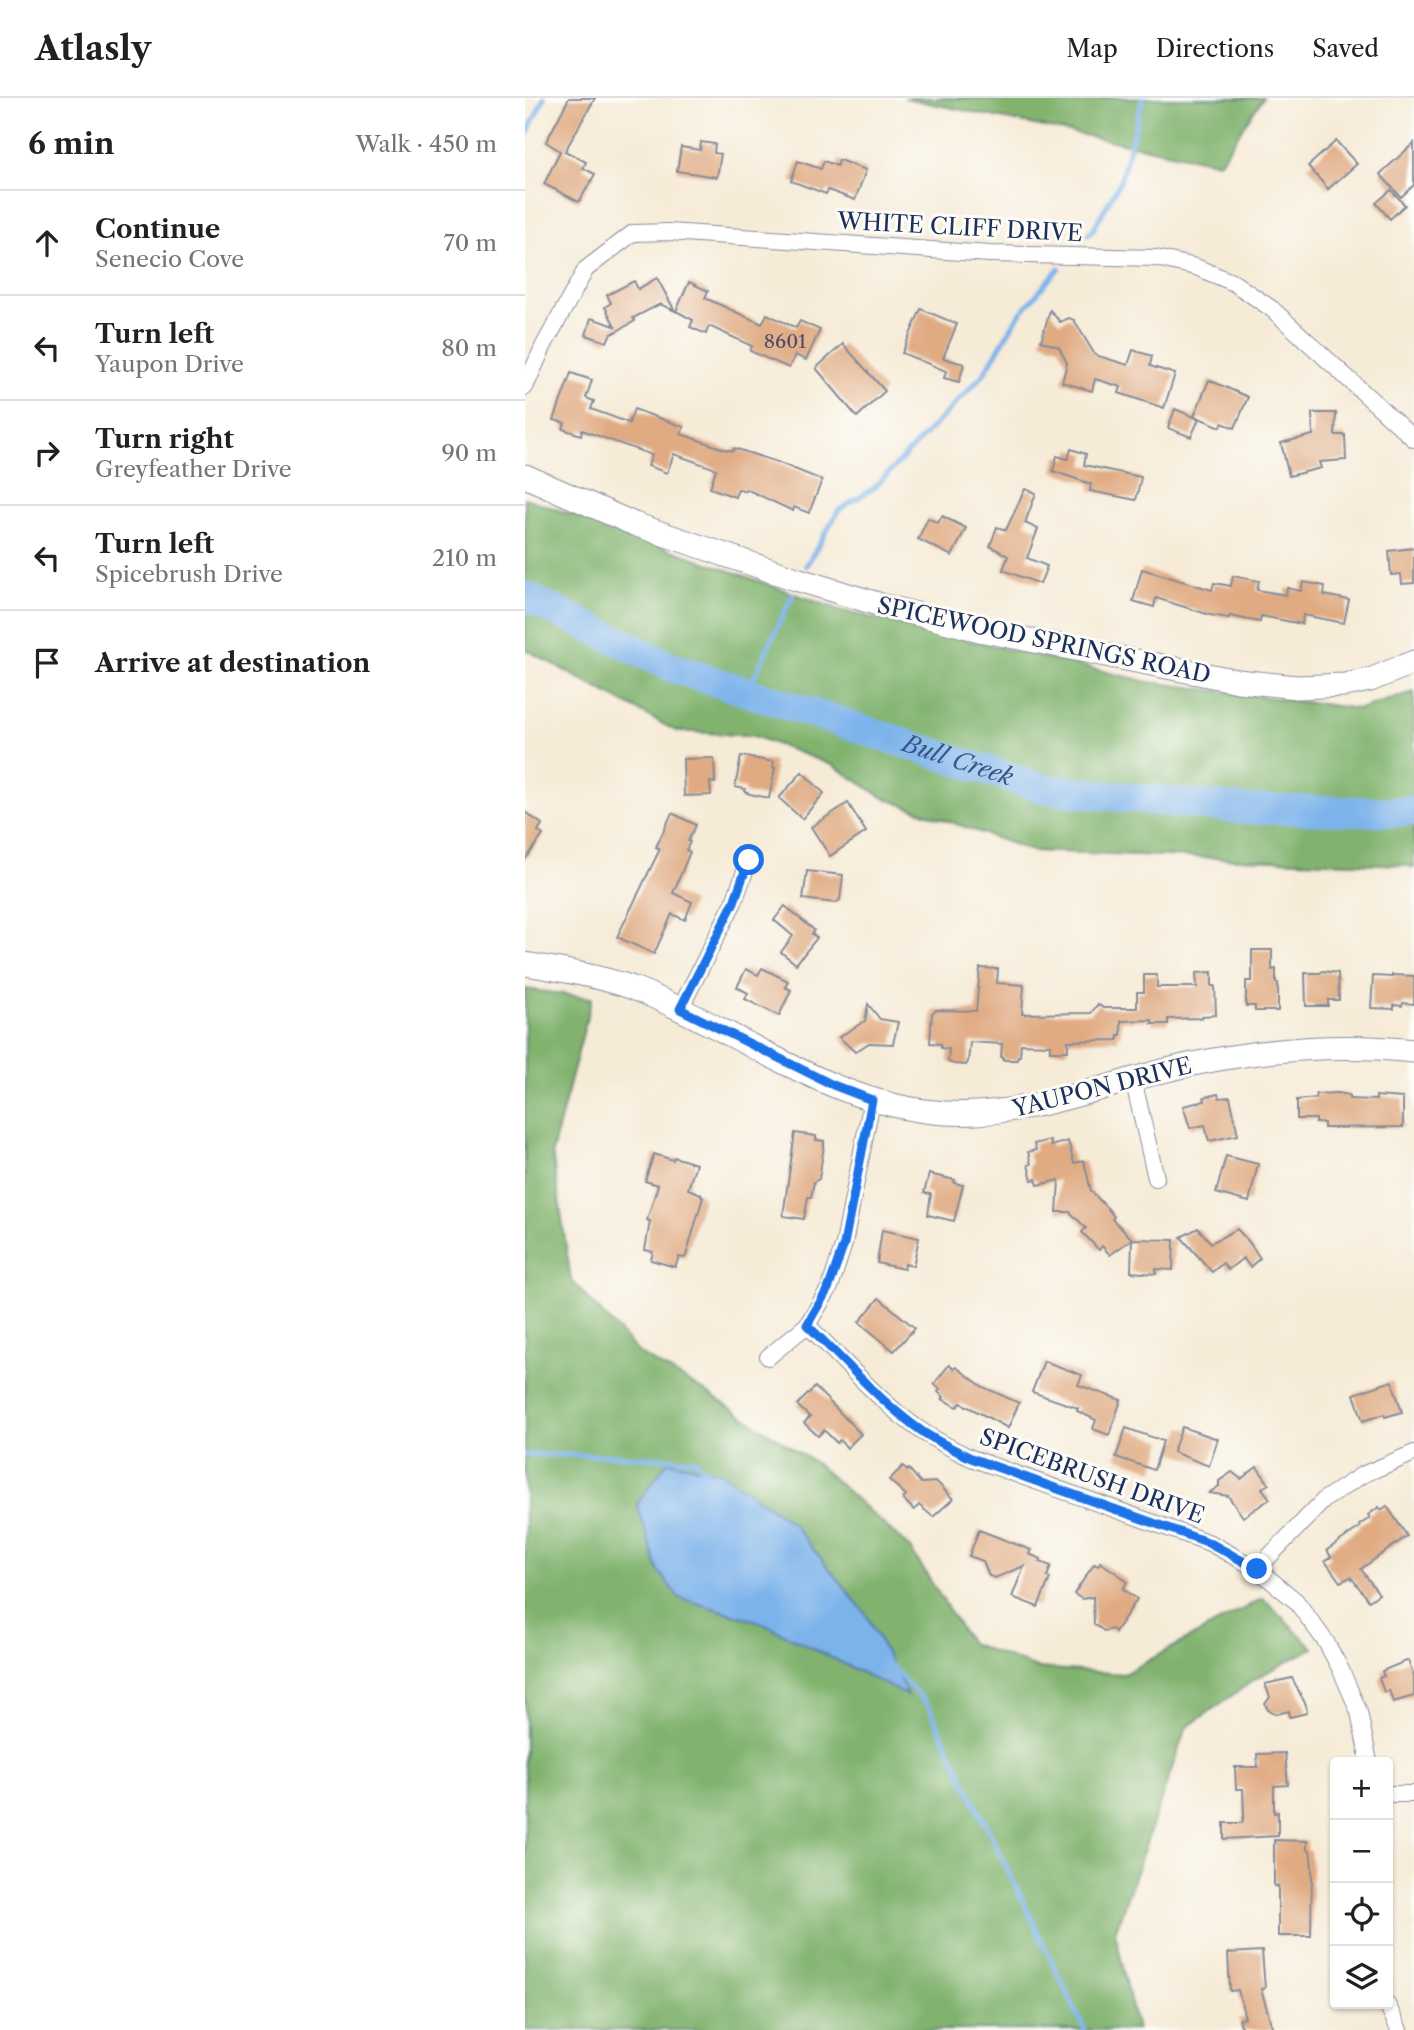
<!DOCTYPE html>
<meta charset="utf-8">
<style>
body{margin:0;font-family:"Libre Caslon Text",serif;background:#f6f6f6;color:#202124}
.controls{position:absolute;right:21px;bottom:21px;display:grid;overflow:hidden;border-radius:7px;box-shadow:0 2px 5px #0004}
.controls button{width:63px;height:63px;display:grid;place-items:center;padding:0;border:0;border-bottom:2px solid #e0e0e0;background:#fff;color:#202124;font:35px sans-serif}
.stop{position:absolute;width:21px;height:21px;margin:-16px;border:5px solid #1a73e8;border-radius:50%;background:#fff}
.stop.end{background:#1a73e8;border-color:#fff;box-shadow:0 2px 7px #0008}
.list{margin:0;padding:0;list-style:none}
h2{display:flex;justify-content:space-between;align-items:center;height:91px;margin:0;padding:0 28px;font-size:30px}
h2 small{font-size:23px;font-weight:400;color:#757577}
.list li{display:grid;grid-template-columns:46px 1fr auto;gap:21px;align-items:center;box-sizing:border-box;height:105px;padding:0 28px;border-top:2px solid #e0e0e0}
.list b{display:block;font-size:26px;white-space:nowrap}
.list p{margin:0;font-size:23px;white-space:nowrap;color:#757577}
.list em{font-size:23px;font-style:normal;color:#757577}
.icon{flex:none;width:38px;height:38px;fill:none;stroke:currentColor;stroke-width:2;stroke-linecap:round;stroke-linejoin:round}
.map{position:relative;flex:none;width:889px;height:1932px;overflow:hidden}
header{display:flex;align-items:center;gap:42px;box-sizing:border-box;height:98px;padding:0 35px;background:#fff;border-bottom:2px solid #e0e0e0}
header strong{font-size:33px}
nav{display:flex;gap:38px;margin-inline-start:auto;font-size:24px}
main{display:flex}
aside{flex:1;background:#fff}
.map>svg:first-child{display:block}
.forest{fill:#81b36e;stroke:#4e7166;stroke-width:2}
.water{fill:#7db3eb;stroke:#4c71a4;stroke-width:2}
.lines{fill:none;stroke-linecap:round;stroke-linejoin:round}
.stream{stroke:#7db3eb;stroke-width:5}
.river{stroke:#7db3eb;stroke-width:30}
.building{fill:#e0ab83}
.street-casing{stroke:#888d9a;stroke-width:18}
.secondary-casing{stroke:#888d9a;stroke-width:25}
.street{stroke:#fff;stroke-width:16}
.secondary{stroke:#fff;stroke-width:23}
.route{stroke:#1a73e8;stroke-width:9}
.labels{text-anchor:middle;stroke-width:6;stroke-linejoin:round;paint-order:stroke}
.number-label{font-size:19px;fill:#4c4e67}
.street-label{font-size:23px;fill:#1b2f5e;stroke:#fdfcf7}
.water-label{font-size:24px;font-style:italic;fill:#385788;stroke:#fdfcf7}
</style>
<header>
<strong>Atlasly</strong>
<nav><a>Map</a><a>Directions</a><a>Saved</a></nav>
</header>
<main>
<aside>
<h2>6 min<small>Walk · 450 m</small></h2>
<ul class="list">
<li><svg class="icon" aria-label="ahead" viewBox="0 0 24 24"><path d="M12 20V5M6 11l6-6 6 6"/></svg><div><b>Continue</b><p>Senecio Cove</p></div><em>70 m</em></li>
<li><svg class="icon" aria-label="left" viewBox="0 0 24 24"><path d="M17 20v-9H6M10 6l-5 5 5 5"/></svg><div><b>Turn left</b><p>Yaupon Drive</p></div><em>80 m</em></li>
<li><svg class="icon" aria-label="right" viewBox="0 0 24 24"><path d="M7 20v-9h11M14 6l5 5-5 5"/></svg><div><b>Turn right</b><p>Greyfeather Drive</p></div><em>90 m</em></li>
<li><svg class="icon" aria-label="left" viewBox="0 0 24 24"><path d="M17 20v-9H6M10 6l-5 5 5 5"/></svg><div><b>Turn left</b><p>Spicebrush Drive</p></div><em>210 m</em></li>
<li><svg class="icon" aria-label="arrive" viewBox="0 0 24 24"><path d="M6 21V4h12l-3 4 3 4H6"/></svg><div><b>Arrive at destination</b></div></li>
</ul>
</aside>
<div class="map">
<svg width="889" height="1932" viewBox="0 0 889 1932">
<rect width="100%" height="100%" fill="#fdfcf7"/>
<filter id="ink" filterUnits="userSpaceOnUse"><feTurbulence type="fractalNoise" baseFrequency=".0143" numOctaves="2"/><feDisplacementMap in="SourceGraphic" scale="14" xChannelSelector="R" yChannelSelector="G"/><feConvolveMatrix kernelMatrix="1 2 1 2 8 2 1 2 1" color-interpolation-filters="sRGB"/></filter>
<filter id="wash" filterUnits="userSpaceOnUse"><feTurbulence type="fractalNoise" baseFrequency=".00686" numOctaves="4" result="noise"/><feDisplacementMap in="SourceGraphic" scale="28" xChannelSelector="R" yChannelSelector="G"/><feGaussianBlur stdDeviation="1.57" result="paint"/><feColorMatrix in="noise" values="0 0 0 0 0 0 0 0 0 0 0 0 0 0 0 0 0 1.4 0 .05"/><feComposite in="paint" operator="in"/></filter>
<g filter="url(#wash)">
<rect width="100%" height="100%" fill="#f6ebd7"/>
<!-- forest -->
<g class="forest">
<polygon points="379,0 738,0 694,65"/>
<polygon points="0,400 318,513 624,584 834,611 889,594 889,770 881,767 507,753 359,700 307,667 229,638 151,633 0,551"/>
<polygon points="0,891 67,900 27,1054 46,1182 115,1256 178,1292 292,1366 384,1449 445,1545 512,1570 599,1576 738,1500 788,1550 733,1579 661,1630 590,1834 612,1932 0,1932"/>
</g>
<!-- water -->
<polygon class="water" points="143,1363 195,1374 267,1425 341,1516 383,1598 235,1524 154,1500 133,1472 112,1406"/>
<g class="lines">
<!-- stream -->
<g class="stream">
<polyline points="0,40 19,0"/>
<polyline points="563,136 567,133 595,84 618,0"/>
<polyline points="281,468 314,412 349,390 458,277 494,217 534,170"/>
<polyline points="222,594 268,496"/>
<polyline points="0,1357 85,1357 170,1362 182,1374"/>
<polyline points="365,1567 403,1607 560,1932"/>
</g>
<!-- river -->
<path class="river" id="s1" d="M0,498L149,570L520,691L716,711L879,714L889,712"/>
</g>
<g id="blocks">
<!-- building -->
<g class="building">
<polygon points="44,0 70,0 40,53 61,64 58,70 70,76 54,104 19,86 35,53 21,44"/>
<polygon points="811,43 832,66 803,91 783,68"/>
<polygon points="176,44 190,46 189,55 196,56 192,79 152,73 156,49 175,52"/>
<polygon points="889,45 889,87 876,99 855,76"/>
<polygon points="314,62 341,72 330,102 303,92 301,96 266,83 273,63 296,71 299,63 312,68"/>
<polygon points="866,92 880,107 865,121 851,105"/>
<polygon points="132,180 150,213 135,206 108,220 110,223 85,237 82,244 61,237 66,220 90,228 80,209 86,205 82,197 109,183 113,191"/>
<polygon points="164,184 183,193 180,200 237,226 242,216 271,230 275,223 295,232 281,262 270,257 264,270 225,253 227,248 184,228 181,236 165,229 168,222 151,213"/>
<polygon points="396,211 432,226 418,260 439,266 434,284 419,280 421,273 377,255"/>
<polygon points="525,212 535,224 544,220 549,222 570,257 603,267 608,252 627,258 625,268 650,276 639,310 594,295 596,289 570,281 567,293 537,284 542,265 534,249 516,243"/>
<polygon points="318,246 360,293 332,319 291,270"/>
<polygon points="46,275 67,282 61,300 69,303 66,311 104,325 109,311 159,329 156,336 199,351 208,353 209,350 252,364 297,382 284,415 269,409 268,413 221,391 220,393 213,391 210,399 185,390 191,371 149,356 142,375 123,368 127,357 57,332 56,337 38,331 40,325 29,322"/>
<polygon points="684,282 723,299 710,330 697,325 696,329 669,318"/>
<polygon points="650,311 674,321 666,339 643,330"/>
<polygon points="787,315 811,315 810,337 820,337 821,362 794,364 796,370 764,378 756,345 788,337"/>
<polygon points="546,351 561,356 559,367 616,379 611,402 565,393 566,386 528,373 532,358 543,361"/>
<polygon points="500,391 511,395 500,425 513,431 502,460 522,468 515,486 478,472 483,458 465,448 472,429 481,432"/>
<polygon points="417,418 441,430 427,458 393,441 403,420 413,425"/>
<polygon points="889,450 889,485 877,486 876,476 866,477 864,453"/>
<polygon points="617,471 687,492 689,485 706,488 708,478 734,483 732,492 761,497 762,490 776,493 778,484 800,488 799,497 824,502 819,525 778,517 777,526 736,518 735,524 705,518 704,520 685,517 631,500 629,509 608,503"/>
<polygon points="216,658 249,664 248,670 250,670 244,700 225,696 220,694 220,691 210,689"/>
<polygon points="189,660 190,685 185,684 186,697 159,698 158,661"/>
<polygon points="277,674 299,695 277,721 254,700"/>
<polygon points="323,705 341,734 305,758 286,729"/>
<polygon points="0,714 17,726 13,733 18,737 0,762"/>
<polygon points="147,715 171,727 163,743 165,744 161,752 165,754 148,795 167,804 160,822 147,816 129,856 92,839 135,751 131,749"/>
<polygon points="282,773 318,777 315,802 310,805 278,801"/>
<polygon points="260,808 289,832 287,836 292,840 271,866 256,854 268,838 249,822"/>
<polygon points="727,852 747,852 747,872 751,871 751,885 753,885 753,913 730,913 730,908 721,908 721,883 727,883"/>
<polygon points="237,870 263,883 260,889 266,892 254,918 220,901 223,895 212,889 221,871 233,877"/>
<polygon points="455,870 473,871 472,885 499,887 497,916 566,915 573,906 578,910 612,910 612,894 619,894 619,877 632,877 632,889 672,889 671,875 687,874 687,888 690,888 691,917 677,918 677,920 643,921 643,926 627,926 627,922 596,923 596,937 593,937 593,942 543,943 543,953 525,953 525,947 496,946 495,958 493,958 492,962 478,962 478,959 476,959 477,946 445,944 443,964 441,967 429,966 423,964 424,951 416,950 416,946 405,945 407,915 411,912 451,913"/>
<polygon points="798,873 813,875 814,902 803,902 803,908 781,908 780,875 795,875"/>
<polygon points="867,877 889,878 889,906 878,905 877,908 869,907 869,911 846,910 848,878 867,879"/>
<polygon points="343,906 355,921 373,924 368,946 344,945 330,954 314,939 340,923"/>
<polygon points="813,995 824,997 824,1001 851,1002 851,998 878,1000 878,1029 799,1030 799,1025 791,1025 791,1021 772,1021 772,1002 791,1000 791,996"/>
<polygon points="693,996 694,1000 705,999 713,1037 684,1043 680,1027 665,1030 658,1008 680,1003 679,999"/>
<polygon points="270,1035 291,1038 291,1042 299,1043 299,1048 294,1081 289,1084 286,1099 283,1099 279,1121 258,1118"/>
<polygon points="525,1042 526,1048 543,1043 549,1065 559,1063 566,1093 584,1112 589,1119 587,1121 607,1141 585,1157 577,1148 574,1152 557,1134 561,1130 545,1114 532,1114 534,1082 513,1087 511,1081 507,1082 503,1067 506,1066 503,1054 511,1052 509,1046"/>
<polygon points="129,1056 148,1062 149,1059 171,1066 163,1091 176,1096 176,1098 178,1099 161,1158 159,1160 154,1159 150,1169 126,1162 128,1154 120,1152 125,1123 122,1122 133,1087 120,1083"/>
<polygon points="701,1058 733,1066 724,1104 691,1095"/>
<polygon points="404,1076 430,1082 429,1085 438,1087 429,1123 403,1117 406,1096 399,1095"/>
<polygon points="673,1130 686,1145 712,1131 724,1144 735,1160 725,1169 718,1160 703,1172 698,1165 687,1174 656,1139"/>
<polygon points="357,1132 394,1140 388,1168 380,1166 379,1171 352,1165"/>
<polygon points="607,1141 649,1142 648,1172 631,1171 631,1176 606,1174"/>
<polygon points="354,1200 390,1230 369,1253 334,1224"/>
<polygon points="519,1263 557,1277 553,1287 596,1302 584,1337 568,1331 571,1322 552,1313 553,1310 507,1294"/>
<polygon points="424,1267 429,1271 431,1269 458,1289 494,1305 483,1330 436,1305 432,1309 417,1301 419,1299 413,1294 415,1291 409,1286"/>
<polygon points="867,1283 877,1314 860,1319 859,1316 838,1323 829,1296"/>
<polygon points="290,1289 336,1336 322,1350 315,1342 312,1345 299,1332 293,1338 279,1325 285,1319 272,1307"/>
<polygon points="657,1329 693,1341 684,1368 648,1354"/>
<polygon points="601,1330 638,1343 629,1372 591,1359"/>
<polygon points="378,1368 382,1373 384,1371 396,1385 412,1384 428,1401 408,1419 394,1407 389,1412 378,1401 381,1397 364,1382"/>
<polygon points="732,1369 744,1386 737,1390 745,1401 718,1419 703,1398 684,1395 694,1388 694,1383 707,1374 716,1381"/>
<polygon points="862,1408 882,1438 836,1471 854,1496 844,1503 826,1479 815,1484 800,1463 806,1459 802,1452 835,1429 834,1427 845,1420 843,1417 854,1409 856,1412"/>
<polygon points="454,1432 506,1452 504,1456 516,1461 515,1464 526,1468 522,1479 525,1480 513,1509 487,1499 499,1468 470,1480 464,1478 458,1463 444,1458"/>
<polygon points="575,1464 597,1479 602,1484 598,1491 612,1501 590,1534 587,1531 579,1533 569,1526 568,1499 557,1501 549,1496 569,1466 573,1468"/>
<polygon points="883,1562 889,1579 889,1598 868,1604 864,1592 859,1594 854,1580 859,1578 857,1573"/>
<polygon points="767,1580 781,1607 782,1615 765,1619 764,1613 752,1616 743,1612 740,1606 745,1599 740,1586"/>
<polygon points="760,1655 763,1687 749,1688 749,1715 753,1714 753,1738 699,1741 699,1725 717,1725 719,1718 718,1691 711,1691 710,1669 733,1669 732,1656"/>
<polygon points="749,1742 782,1743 782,1752 785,1752 787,1770 786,1838 753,1838 753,1788 749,1788"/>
<polygon points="737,1853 740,1890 736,1891 748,1932 717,1932 714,1921 720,1920 713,1892 705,1893 703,1855"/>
</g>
</g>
</g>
<g filter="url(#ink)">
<use href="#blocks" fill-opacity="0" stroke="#888d9a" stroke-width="2"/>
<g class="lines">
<defs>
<g id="street">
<polyline points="0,289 19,247 61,171 108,135 144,134 465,156 631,160 671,169 709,185 747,211 889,341"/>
<polyline points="155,911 209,804 224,762"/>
<polyline points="608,981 631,1080"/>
<path d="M282,1227C320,1263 355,1305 398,1334C413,1344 430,1352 446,1360L685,1445L732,1471L771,1503L801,1544L816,1572L834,1614L844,1664"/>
<polyline points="243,1259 282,1227 305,1189 319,1146 347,1002"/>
<polyline points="732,1471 800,1401 837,1377 889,1355"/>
<polyline points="863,1696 889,1696"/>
<polyline points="862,1906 874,1932"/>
</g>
<g id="secondary">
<polyline points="0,378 109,426 271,481 356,507 459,533 713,583 772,589 820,587 845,582 889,564"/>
<path d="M0,866C32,871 84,880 113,892C215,933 308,1009 421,1015C508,1020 584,983 668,966C741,951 815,945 889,953"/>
</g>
</defs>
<!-- street casing -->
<use href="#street" class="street-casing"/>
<!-- secondary casing -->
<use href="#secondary" class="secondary-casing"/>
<!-- street -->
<use href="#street" class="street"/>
<!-- secondary -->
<use href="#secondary" class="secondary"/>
</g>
</g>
<g class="lines" filter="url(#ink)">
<!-- route -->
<path class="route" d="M224,762L209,804L155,911L308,987L347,1002L319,1146L304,1189L282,1227C320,1263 355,1304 398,1334C413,1344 430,1352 446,1360L685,1445L732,1471"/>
</g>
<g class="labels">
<!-- number labels -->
<g class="number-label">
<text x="260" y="250">8601</text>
</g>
<!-- street labels -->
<g class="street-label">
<text transform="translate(435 129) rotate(3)" y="8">WHITE CLIFF DRIVE</text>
<text transform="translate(519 542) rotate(12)" y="8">SPICEWOOD SPRINGS ROAD</text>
<text transform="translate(577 989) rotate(-14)" y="8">YAUPON DRIVE</text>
<text transform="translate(567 1378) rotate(20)" y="8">SPICEBRUSH DRIVE</text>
</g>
<!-- water labels -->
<g class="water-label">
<text dy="8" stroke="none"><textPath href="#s1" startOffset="464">Bull Creek</textPath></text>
</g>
</g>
</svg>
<div class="controls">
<button>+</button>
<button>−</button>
<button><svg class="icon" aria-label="locate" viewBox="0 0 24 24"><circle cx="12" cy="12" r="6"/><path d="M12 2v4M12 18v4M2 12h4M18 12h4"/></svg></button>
<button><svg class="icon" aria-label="layers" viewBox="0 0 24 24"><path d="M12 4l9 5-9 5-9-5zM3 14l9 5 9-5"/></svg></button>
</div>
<div class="stop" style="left:224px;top:762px"></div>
<div class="stop end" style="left:732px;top:1471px"></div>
</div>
</main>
